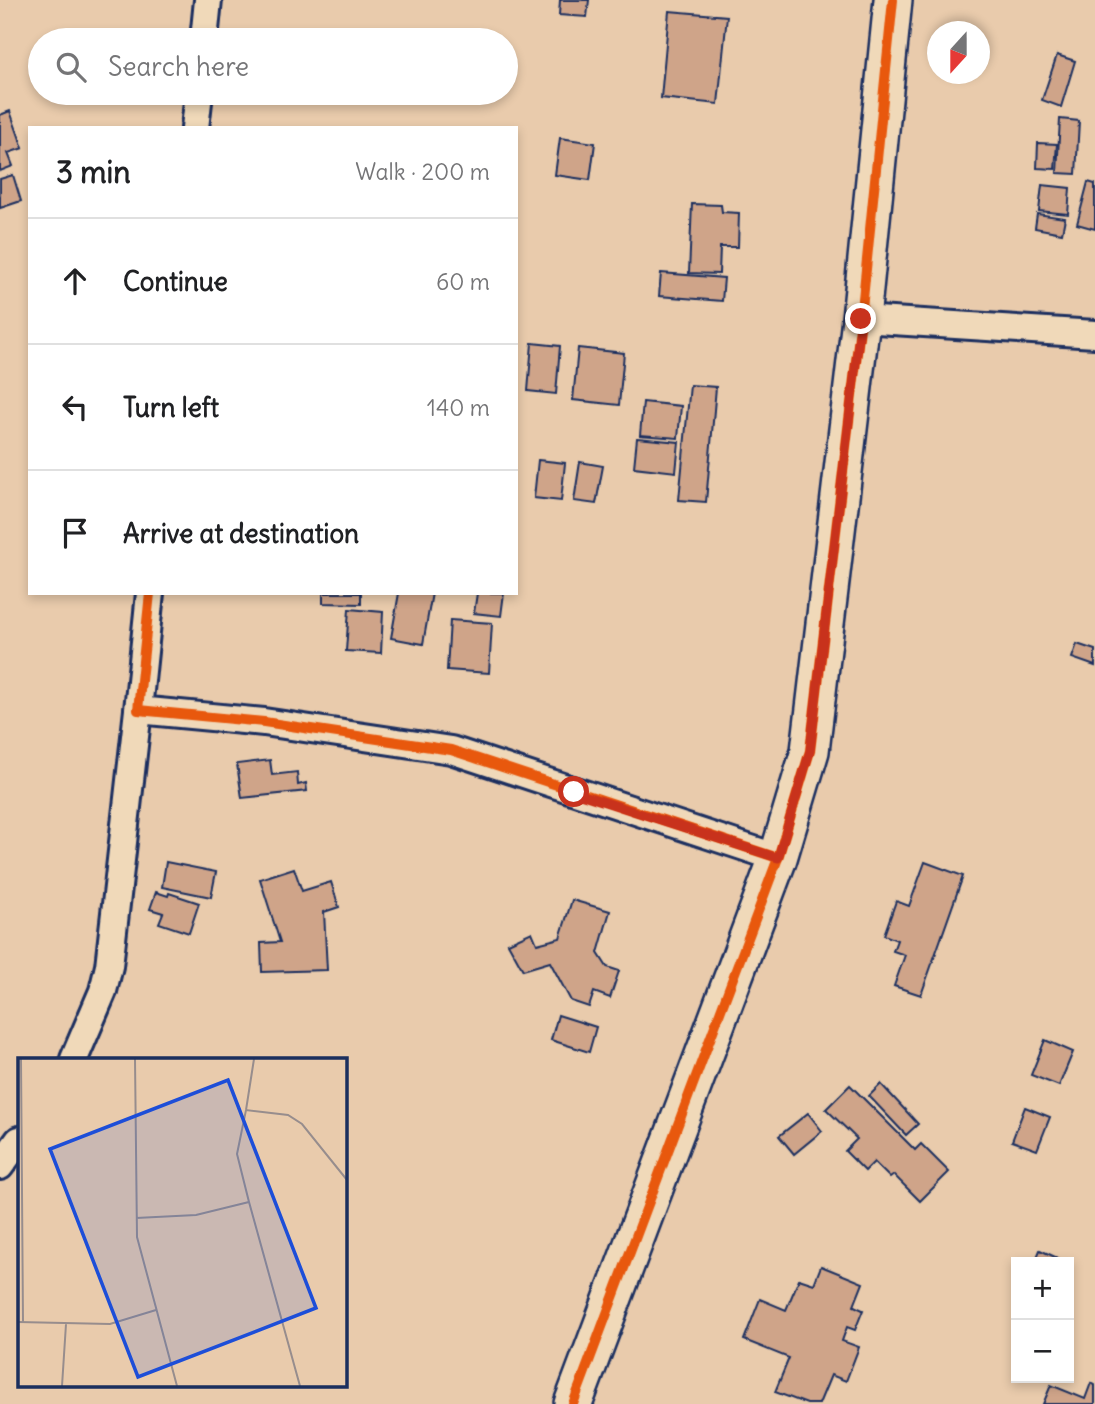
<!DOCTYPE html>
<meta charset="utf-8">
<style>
body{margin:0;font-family:Delius,sans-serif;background:#f2f2f2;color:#202124}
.controls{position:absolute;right:21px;bottom:21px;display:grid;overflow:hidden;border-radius:0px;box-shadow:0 4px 10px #0003}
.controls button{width:63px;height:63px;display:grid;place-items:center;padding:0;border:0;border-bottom:2px solid #e0e0e0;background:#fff;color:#202124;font:35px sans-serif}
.compass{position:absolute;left:927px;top:21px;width:63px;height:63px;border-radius:50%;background:#fff;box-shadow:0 4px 10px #0003;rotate:201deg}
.stop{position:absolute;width:21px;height:21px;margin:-16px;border:5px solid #c8321e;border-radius:50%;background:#fff}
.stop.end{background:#c8321e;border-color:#fff;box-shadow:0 2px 7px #0008}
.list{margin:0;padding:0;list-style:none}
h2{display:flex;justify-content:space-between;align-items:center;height:91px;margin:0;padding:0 28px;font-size:30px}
h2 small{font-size:23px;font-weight:400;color:#757577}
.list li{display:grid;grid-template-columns:46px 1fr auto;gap:21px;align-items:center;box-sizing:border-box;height:126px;padding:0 28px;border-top:2px solid #e0e0e0}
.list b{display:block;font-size:26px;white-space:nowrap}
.list em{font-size:23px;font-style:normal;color:#757577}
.icon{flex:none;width:38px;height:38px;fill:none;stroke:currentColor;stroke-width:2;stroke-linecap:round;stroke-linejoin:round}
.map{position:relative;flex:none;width:1095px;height:1404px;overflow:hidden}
.search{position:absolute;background:#fff;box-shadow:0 4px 10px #0003;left:28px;top:28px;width:490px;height:77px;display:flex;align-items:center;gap:18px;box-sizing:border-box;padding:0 24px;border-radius:38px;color:#757577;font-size:26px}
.panel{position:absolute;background:#fff;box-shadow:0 4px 10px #0003;left:28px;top:126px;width:490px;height:469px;border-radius:0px}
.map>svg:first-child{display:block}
.building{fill:#cfa489;stroke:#1b2f5e;stroke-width:2}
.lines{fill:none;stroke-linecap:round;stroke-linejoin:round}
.street-casing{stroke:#1b2f5e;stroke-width:32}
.secondary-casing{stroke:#1b2f5e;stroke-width:42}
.street{stroke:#f0d9b9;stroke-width:26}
.secondary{stroke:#f0d9b9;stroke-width:37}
.cycleway-casing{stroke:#f0d9b9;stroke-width:15}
.cycleway{stroke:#e8590c;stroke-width:10}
.route{stroke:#c8321e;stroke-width:9}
.inset-road{fill:none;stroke:#978d8d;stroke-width:2}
.view{fill:#1d4ed8;fill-opacity:0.15;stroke:#1d4ed8;stroke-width:3.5}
.inset-edge{fill:none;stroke:#1b2f5e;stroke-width:3.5}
</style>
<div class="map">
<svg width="1095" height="1404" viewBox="0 0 1095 1404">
<rect width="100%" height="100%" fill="#e9cbac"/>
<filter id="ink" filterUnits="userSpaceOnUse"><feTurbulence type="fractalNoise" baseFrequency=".0143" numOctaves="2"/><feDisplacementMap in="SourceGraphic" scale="14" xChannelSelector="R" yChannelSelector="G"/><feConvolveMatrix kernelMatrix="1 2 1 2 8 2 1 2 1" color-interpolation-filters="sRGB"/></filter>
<g filter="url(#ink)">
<!-- building -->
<g class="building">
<polygon points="560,0 589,0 587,17 559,15"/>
<polygon points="669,11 727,16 718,104 661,98"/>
<polygon points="1057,55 1075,61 1061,107 1042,100"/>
<polygon points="10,111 23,148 8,153 13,166 0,171 0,115"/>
<polygon points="1060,119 1079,121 1076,174 1057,173"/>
<polygon points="560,138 595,143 590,180 555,175"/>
<polygon points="1038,143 1057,144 1055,169 1037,168"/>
<polygon points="13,175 21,201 0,208 0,179"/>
<polygon points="1088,182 1095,184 1095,229 1077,224"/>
<polygon points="1042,185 1070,188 1068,214 1039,211"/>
<polygon points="692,204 721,205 722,212 739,213 738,247 720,247 719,274 689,273"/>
<polygon points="1037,214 1065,218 1062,233 1035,228"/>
<polygon points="661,273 724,278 722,301 659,296"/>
<polygon points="532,343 560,346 556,394 528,391"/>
<polygon points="578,348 624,353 619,405 573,400"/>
<polygon points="690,385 716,387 706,502 679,500"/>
<polygon points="643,402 681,406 678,438 640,435"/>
<polygon points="637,438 679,442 676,472 634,467"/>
<polygon points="538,460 565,463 561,501 534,498"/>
<polygon points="580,462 603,466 596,504 574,501"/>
<polygon points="323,593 361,593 361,604 323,603"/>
<polygon points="399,593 432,593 423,644 391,638"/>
<polygon points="477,593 504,593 501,616 474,613"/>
<polygon points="349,609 383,612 381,653 346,651"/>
<polygon points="450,620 492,623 489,673 447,670"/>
<polygon points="1077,644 1095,650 1095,666 1072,658"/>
<polygon points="270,760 272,775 297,772 298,785 306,783 307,791 242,798 237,764"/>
<polygon points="166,862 216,872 211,897 162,887"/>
<polygon points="925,862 963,876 921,995 894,986 905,955 893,951 897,940 884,935 896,901 909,906"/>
<polygon points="294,868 302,891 331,882 339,907 324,912 327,970 262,972 261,943 280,942 260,879"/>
<polygon points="156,892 168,896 169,893 199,903 189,933 159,923 163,913 150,909"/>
<polygon points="572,900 610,911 598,953 607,967 619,971 610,998 594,992 589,1007 571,1001 550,962 523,970 508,943 532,932 537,944 560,938"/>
<polygon points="558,1015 596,1027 589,1052 551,1040"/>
<polygon points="1045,1040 1073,1052 1059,1086 1031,1075"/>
<polygon points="881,1084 918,1124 906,1135 869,1096"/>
<polygon points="850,1085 915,1150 921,1144 949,1172 920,1201 894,1175 890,1178 874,1162 865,1171 845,1151 857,1139 826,1109"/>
<polygon points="1025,1107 1050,1117 1037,1150 1012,1141"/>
<polygon points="808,1113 822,1131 794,1154 779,1136"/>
<polygon points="1040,1250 1066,1262 1035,1262"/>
<polygon points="821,1266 863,1283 854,1306 863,1310 855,1330 847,1327 842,1341 859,1347 846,1381 831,1375 819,1404 807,1404 775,1392 789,1358 744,1340 760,1299 786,1310 799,1279 814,1284"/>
<polygon points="1091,1383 1095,1385 1095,1404 1043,1404 1051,1385 1085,1399"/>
</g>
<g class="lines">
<defs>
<g id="street">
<polyline points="204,40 208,0"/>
<polyline points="195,128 199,93"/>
<polyline points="861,319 1095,334"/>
<polyline points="150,593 138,710 264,722 451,750 778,858"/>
<polyline points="74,1059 103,991 109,966 138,710"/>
<polyline points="0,1166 19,1140"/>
</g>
<polyline id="secondary" points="573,1404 778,858 810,751 861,319 893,0"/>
</defs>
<!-- street casing -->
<use href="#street" class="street-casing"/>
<!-- secondary casing -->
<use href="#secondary" class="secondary-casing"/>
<!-- street -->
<use href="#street" class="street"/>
<!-- secondary -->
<use href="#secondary" class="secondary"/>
<defs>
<g id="cycleway">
<polyline points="150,593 138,710 264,722 451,750 778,858"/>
<polyline points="573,1404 778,858 810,751 861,319 893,0"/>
</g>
</defs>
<!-- cycleway casing -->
<use href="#cycleway" class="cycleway-casing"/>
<!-- cycleway -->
<use href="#cycleway" class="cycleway"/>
</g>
</g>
<g class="lines" filter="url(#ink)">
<!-- route -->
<polyline class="route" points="574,792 778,858 810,751 861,319"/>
</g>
<!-- overview -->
<g transform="translate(18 1058)">
<rect width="329" height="329" fill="#e9cbac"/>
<path class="inset-road" d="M3,1L5,264M117,1L119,179L159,328M228,52L236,1M231,144L219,96L228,52L270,57L284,66L329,122M118,160L178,157L231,144L282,328M0,264L92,266L138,252M44,328L48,266"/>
<path class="view" d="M210,22L298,250L120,319L32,91Z"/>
<rect width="329" height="329" class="inset-edge"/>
</g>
</svg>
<div class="controls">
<button>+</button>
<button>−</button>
</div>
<svg class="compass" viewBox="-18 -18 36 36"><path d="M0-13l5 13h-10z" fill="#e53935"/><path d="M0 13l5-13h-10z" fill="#757577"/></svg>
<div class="stop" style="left:574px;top:792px"></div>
<div class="stop end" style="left:861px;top:319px"></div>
<div class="search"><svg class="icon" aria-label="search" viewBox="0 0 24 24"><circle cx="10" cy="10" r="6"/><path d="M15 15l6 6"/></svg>Search here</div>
<section class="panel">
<h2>3 min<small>Walk · 200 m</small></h2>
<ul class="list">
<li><svg class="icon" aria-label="ahead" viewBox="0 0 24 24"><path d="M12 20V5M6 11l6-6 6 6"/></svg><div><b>Continue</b></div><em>60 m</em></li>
<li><svg class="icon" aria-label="left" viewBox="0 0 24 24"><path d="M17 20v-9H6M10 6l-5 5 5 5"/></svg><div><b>Turn left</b></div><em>140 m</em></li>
<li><svg class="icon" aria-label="arrive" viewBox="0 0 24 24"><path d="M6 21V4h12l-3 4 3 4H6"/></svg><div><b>Arrive at destination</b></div></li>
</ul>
</section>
</div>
